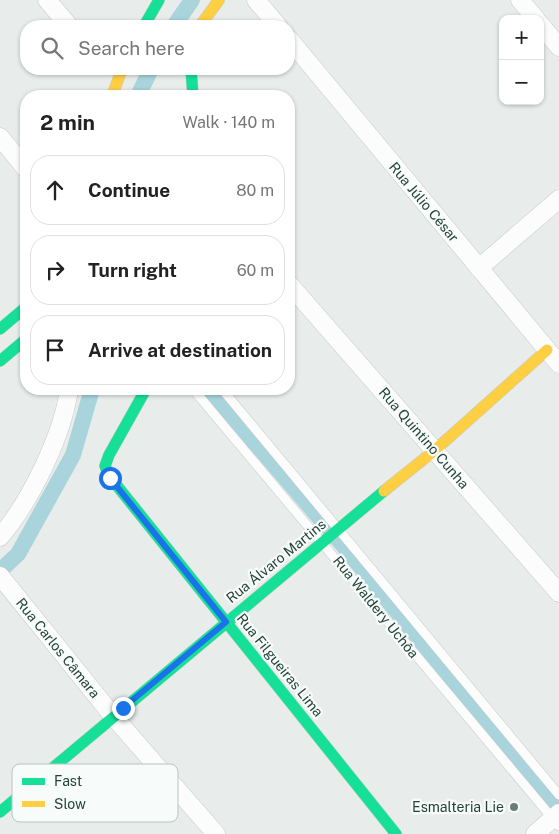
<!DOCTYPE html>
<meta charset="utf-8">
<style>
body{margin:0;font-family:"Public Sans",sans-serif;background:#f6f6f6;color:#222}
.controls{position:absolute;right:15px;top:15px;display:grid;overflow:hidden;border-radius:10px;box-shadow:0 1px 4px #0004}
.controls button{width:45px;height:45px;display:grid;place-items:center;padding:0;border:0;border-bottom:1px solid #e0e0e0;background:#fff;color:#222;font:25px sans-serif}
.stop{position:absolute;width:15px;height:15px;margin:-11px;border:4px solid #1a73e8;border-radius:50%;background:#fff}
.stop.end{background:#1a73e8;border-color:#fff;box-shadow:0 1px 5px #0008}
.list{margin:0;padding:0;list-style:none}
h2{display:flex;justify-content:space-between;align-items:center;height:65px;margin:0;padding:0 20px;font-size:21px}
h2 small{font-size:16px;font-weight:400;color:#767676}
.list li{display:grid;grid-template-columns:32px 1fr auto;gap:15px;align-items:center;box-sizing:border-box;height:70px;margin:0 10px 10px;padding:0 10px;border:1px solid #e0e0e0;border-radius:20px}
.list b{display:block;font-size:19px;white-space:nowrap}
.list em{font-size:16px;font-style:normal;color:#767676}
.icon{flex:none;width:28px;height:28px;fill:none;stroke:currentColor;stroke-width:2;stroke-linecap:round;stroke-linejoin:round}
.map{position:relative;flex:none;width:559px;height:834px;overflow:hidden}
.search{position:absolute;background:#fff;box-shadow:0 1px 4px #0004;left:20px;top:20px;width:275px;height:55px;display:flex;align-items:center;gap:12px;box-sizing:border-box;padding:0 18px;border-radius:20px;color:#767676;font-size:19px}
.panel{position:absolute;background:#fff;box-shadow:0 1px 4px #0004;left:20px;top:90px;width:275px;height:305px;border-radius:20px}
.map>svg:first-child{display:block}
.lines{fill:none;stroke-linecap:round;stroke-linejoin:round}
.canal{stroke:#a9d4db;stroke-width:16}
.lane-casing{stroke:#c5cac8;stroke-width:10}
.street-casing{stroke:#c5cac8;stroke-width:19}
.fast-casing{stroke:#c3cbc8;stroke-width:12}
.slow-casing{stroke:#c3cbc8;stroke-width:12}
.lane{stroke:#fcfcfc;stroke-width:9}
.street{stroke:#fcfcfc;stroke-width:18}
.fast{stroke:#16e098;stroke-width:11}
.slow{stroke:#ffcf43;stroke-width:11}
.route{stroke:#1a73e8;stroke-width:6}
.poi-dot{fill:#697e78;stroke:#f7fbf9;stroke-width:2}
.labels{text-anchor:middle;stroke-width:4.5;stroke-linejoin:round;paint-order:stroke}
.street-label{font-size:14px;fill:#24423a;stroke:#f7fbf9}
.poi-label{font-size:14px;fill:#24423a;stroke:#f7fbf9;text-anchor:end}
.key{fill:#f7fbf9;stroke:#b8c4c0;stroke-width:1}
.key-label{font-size:14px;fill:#24423a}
</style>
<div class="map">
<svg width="559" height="834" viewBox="0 0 559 834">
<rect width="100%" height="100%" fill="#e8edeb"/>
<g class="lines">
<!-- canal -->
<g class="canal">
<polyline points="174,26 192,0"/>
<polyline points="138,96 151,69"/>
<polyline points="209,389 341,543 559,810"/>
<polyline points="0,571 18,554 73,455 92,389"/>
</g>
<defs>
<g id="lane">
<polyline points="193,389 559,826"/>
<polyline points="222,389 559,795"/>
</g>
<g id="street">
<polyline points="47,0 69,26"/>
<polyline points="256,0 278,26"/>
<polyline points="520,0 536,19"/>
<polyline points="540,24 559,47"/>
<polyline points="289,39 559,364"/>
<polyline points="0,137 26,169"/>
<polyline points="479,268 559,199"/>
<polyline points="289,284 559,593"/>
<path d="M0,537C30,502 63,435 69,389"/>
<polyline points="0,576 113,716 216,834"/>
<polyline points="535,834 559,813"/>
</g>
<g id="fast">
<polyline points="144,26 159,0"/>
<polyline points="191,69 193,96"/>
<polyline points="0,329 26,307"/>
<polyline points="0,361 26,339"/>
<polyline points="146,389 109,455 105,466 110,477 396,834"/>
<polyline points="0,812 384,491"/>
</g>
<g id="slow">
<polyline points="200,26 219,0"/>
<polyline points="112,96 122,69"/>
<polyline points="384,491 435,450 547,350"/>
</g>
</defs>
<!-- lane casing -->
<use href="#lane" class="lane-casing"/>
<!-- street casing -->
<use href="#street" class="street-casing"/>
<!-- fast casing -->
<use href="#fast" class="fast-casing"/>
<!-- slow casing -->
<use href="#slow" class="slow-casing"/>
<!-- lane -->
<use href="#lane" class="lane"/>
<!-- street -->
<use href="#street" class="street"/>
<!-- fast -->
<use href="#fast" class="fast"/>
<!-- slow -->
<use href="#slow" class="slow"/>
</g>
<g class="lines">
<!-- route -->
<polyline class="route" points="110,478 226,622 123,708"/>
</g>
<!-- markers -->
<circle class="poi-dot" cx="514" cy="807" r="5"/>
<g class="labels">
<!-- street labels -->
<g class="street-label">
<text transform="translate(424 202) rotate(50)" y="5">Rua Júlio César</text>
<text transform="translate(424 438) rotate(49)" y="5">Rua Quintino Cunha</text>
<text transform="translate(276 561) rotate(-39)" y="5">Rua Álvaro Martins</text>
<text transform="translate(376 607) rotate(51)" y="5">Rua Waldery Uchôa</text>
<text transform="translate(58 648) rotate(51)" y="5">Rua Carlos Câmara</text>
<text transform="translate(280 665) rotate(51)" y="5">Rua Filgueiras Lima</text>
</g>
<!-- poi labels -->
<g class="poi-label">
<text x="504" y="812">Esmalteria Lie</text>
</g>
</g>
<!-- legend -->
<rect x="12" y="764" width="166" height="58" rx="8" class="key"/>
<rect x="22" y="778" width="23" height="7" fill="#16e098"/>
<rect x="22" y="801" width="23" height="6" fill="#ffcf43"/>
<g class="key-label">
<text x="54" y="786">Fast</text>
<text x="54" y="809">Slow</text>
</g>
</svg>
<div class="controls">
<button>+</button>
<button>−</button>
</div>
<div class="stop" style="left:110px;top:478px"></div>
<div class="stop end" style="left:123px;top:708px"></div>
<div class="search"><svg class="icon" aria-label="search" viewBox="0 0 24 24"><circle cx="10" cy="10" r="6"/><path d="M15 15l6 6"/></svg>Search here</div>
<section class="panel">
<h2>2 min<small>Walk · 140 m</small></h2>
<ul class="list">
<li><svg class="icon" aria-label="ahead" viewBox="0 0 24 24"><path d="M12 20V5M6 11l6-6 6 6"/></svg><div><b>Continue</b></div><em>80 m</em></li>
<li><svg class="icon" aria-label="right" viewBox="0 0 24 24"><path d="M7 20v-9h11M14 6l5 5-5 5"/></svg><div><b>Turn right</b></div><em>60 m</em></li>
<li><svg class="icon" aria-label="arrive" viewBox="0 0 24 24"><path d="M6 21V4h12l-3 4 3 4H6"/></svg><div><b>Arrive at destination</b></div></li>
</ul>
</section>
</div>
